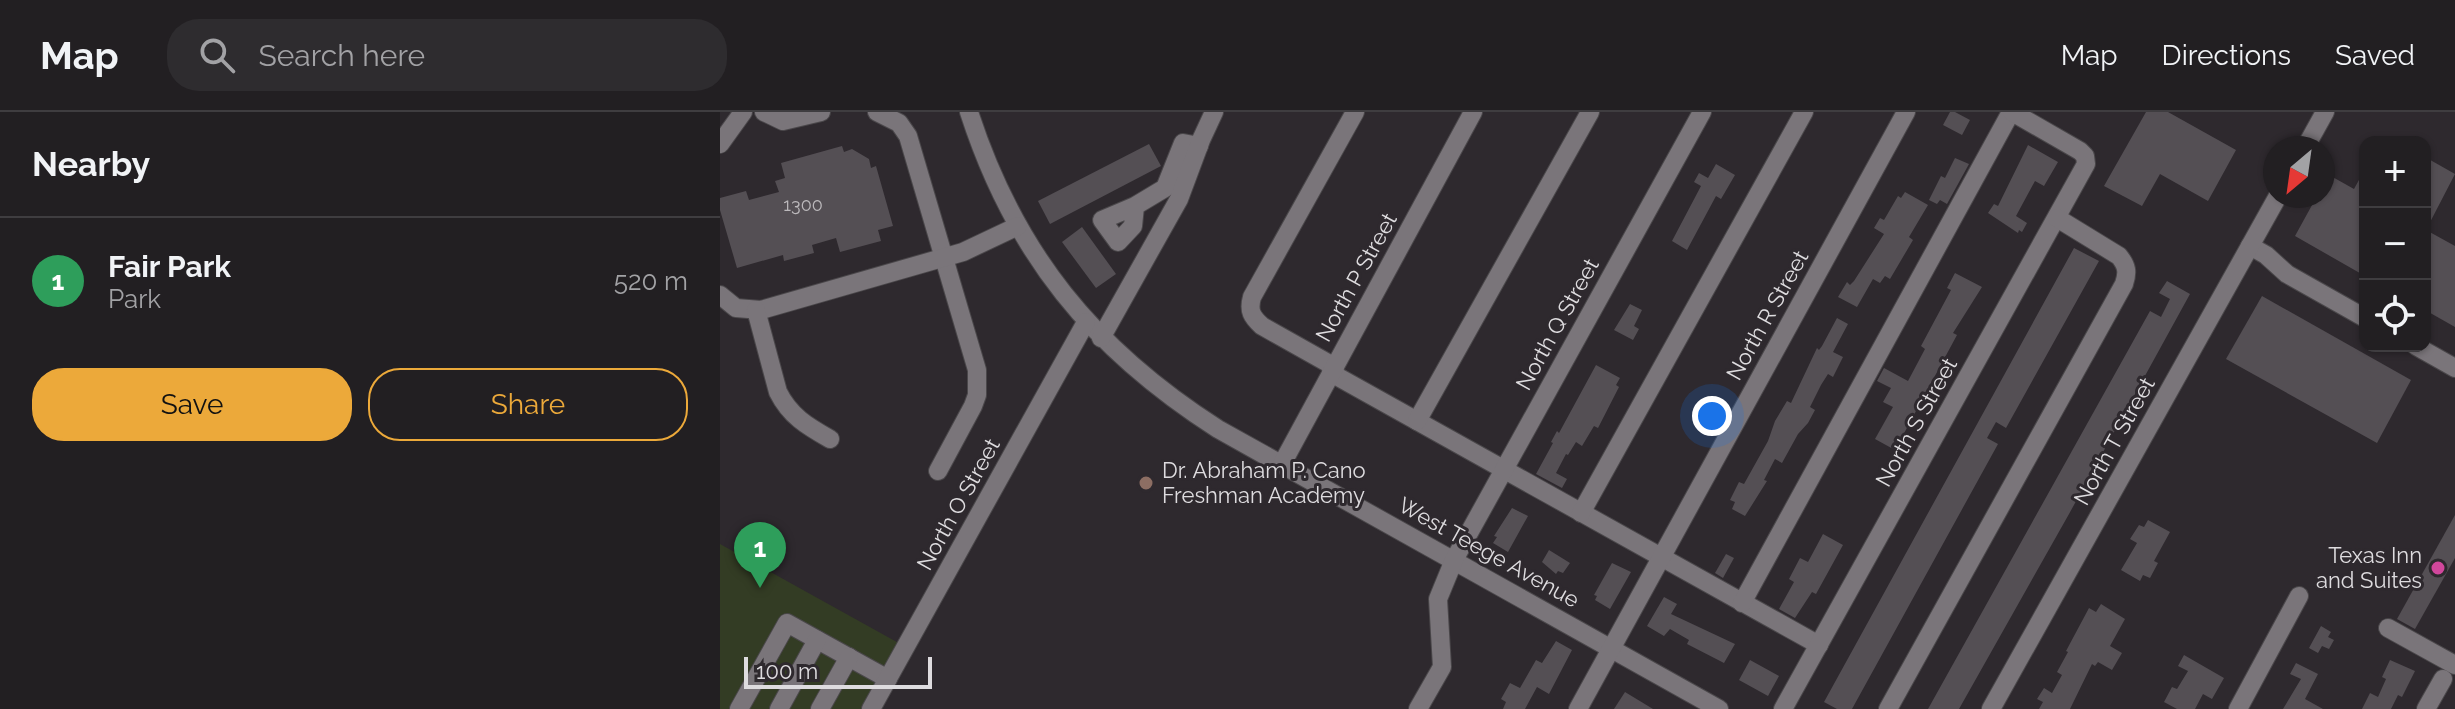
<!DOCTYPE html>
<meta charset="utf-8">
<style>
body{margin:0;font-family:Raleway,sans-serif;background:#2e2c2f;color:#f1f3f6}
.controls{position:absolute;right:24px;top:24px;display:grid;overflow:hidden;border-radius:16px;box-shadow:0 2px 6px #0004}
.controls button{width:72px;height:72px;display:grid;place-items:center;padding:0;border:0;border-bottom:2px solid #3f3d40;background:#221f22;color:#f1f3f6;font:40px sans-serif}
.compass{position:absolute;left:1543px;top:24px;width:72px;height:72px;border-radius:50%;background:#221f22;box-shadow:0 2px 6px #0004;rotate:209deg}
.scale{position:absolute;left:24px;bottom:20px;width:188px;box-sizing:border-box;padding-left:8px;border:4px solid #dedcdf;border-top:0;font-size:22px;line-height:28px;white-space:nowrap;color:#dedcdf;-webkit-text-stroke:6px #2e292e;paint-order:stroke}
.you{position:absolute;left:992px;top:304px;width:28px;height:28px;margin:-20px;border:6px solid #fff;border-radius:50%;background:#1a73e8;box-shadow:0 0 0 12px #1a73e833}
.badge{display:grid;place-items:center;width:52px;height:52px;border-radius:50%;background:#eca93a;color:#fff;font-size:26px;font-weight:700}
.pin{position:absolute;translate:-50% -66px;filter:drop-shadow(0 2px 4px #0008)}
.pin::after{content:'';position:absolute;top:42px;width:28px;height:24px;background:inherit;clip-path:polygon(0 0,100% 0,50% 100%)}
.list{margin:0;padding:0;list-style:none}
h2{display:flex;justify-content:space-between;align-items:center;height:104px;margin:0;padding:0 32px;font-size:34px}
h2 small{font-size:26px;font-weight:400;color:#a2a2a5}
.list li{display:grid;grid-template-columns:52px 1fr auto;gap:24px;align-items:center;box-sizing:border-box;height:128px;padding:0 32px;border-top:2px solid #3f3d40}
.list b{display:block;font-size:30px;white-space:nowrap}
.list p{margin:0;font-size:26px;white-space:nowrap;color:#a2a2a5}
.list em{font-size:26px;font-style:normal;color:#a2a2a5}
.actions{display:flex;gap:16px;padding:24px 32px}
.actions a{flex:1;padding:18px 0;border:2px solid #eca93a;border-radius:32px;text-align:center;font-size:28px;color:#eca93a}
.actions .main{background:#eca93a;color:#111}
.icon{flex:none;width:44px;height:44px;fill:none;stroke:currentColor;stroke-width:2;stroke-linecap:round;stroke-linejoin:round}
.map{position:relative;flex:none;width:1735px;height:597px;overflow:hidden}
header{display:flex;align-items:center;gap:48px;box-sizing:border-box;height:112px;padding:0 40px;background:#221f22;border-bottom:2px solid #3f3d40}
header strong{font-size:38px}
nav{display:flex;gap:44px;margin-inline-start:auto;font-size:28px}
.search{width:560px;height:72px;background:#2e2c2f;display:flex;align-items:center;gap:20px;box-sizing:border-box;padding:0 28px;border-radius:32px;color:#a2a2a5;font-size:30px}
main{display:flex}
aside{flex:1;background:#221f22}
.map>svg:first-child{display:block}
.green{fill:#333c24}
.building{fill:#544f54}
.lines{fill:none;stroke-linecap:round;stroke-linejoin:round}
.minor-casing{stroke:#4a474a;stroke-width:20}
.minor{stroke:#7a757a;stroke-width:18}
.education-dot{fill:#8d6e63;stroke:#2e292e;stroke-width:3}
.hotel-dot{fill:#d1479c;stroke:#2e292e;stroke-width:3}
.labels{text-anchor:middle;stroke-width:6;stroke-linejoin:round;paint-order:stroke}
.number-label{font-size:18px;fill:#bcb9bc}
.street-label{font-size:22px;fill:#dedcdf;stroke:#2e292e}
.poi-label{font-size:22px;fill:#dedcdf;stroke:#2e292e;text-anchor:start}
</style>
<header>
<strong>Map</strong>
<div class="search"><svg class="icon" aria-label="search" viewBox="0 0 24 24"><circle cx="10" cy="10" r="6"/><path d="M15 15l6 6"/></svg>Search here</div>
<nav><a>Map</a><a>Directions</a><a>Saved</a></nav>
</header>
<main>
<aside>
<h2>Nearby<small></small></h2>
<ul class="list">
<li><span class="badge" style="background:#2e9e5b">1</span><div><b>Fair Park</b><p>Park</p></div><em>520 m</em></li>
</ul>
<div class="actions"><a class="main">Save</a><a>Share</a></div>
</aside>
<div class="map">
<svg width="1735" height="597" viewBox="0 0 1735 597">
<rect width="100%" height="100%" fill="#2e292e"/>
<!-- green -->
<polygon class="green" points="0,432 193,539 160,597 0,597"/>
<!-- building -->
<g class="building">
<polygon points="1230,0 1235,0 1250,8 1242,23 1223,13"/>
<polygon points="1426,0 1448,0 1516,38 1488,89 1440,62 1422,94 1384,74"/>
<polygon points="429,32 441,54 330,112 318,89"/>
<polygon points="1308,33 1338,50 1324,74 1315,69 1296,104 1307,111 1302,120 1299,118 1298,121 1268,101 1274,92 1278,94"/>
<polygon points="122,34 124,40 132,37 149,47 151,56 156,54 173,114 158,118 161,129 120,140 116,126 92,133 94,141 64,149 63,143 17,156 0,98 0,86 26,79 29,88 59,80 55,69 65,66 61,51"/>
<polygon points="1705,45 1735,62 1706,118 1735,134 1735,215 1705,198"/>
<polygon points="1235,46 1249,52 1227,92 1220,88 1217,92 1209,88 1221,64 1225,66"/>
<polygon points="996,52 1015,63 1001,87 996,84 967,138 952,129 981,74 974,70 979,61 988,66"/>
<polygon points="1645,57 1645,164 1575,124 1597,84 1603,84 1603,74 1609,63 1634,77"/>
<polygon points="1185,80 1208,93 1189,125 1193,128 1170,167 1165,164 1160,171 1153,167 1137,195 1118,185 1127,170 1130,173 1134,169 1164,122 1154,116 1160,106 1164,108 1178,84 1181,86"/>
<polygon points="362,115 396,162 376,176 342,130"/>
<polygon points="1354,136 1379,149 1286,316 1276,310 1267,326 1278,332 1132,597 1117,597 1104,590"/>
<polygon points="1235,161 1262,175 1233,221 1237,223 1175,338 1155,327 1173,295 1163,290 1171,276 1157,269 1164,256 1188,269 1205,237 1201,234 1231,178 1227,176"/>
<polygon points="1447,169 1470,182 1349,402 1239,597 1208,597 1430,199 1441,205 1450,187 1439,181"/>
<polygon points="1542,184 1691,268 1657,331 1506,247"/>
<polygon points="910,192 922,198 914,214 919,217 913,228 894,218"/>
<polygon points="1117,206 1128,212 1113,240 1123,245 1113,265 1108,262 1101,273 1090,295 1095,298 1088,311 1078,322 1062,351 1055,347 1044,368 1047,369 1025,404 1012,397 1015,390 1010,388 1019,370 1024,372 1048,329 1055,309 1067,289 1071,291 1097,236 1099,238 1102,234"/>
<polygon points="876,253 900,266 896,273 899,275 878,316 874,314 862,334 856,330 848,343 846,342 836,361 847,367 842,376 816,362 833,331 831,330 837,319 839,321"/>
<polygon points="792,396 808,404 788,440 773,431 777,425 774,424"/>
<polygon points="1735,403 1735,446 1695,517 1677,507"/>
<polygon points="1428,408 1450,420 1434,449 1438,451 1430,466 1423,463 1420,469 1401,458 1417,431 1410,427 1419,413 1424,415"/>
<polygon points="1103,422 1123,433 1096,482 1092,480 1075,506 1059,497 1074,470 1069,467 1080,446 1088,450"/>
<polygon points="829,438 850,451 843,461 838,459 836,462 822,450"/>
<polygon points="1006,442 1014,446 1003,466 995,461"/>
<polygon points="892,451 911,460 890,497 875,488 877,484 874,483"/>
<polygon points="944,485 957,492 951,502 1015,532 1004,551 967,532 969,528 950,517 944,524 927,514"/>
<polygon points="1381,492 1405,507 1390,534 1402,541 1392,558 1378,550 1375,554 1372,552 1350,597 1319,597 1323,590 1317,587 1324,576 1332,581 1342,563 1337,560 1348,540 1346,539 1369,496 1376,500"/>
<polygon points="1601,514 1611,520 1608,525 1614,528 1609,537 1602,534 1598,541 1589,536"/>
<polygon points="836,529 852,538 829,582 817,575 805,597 783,597 786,590 781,587 790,571 800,576 816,548 822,551"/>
<polygon points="1464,543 1504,566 1492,587 1483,582 1475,597 1457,597 1444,590 1452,575 1457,577 1468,559 1458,554"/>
<polygon points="1030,548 1059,564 1048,584 1019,568"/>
<polygon points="1670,548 1695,559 1682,585 1678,583 1671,597 1642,597 1650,581 1658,585 1666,567 1662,565"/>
<polygon points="1576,551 1598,562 1585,587 1603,597 1563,597 1581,567 1570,562"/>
<polygon points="905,580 933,597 894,597"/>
</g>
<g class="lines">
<defs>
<g id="minor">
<polyline points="44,0 63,9 101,0"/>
<polyline points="157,0 179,11 188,24 257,258 257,283 253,294 218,359"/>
<path d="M249,0C295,142 373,237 498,317L999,597"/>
<polyline points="0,32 23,0"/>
<polyline points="1585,36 1605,0"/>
<polyline points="415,94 413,114 398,130 382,108 415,94 445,76 463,31 479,34"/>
<polyline points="1530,134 1546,143 1567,162 1645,206"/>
<polyline points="0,183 16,196 41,198 243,140 298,114"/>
<path d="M36,198L58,280C70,304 87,314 110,327"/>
<polyline points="381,226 459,87 481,28 494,0"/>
<polyline points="1696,234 1735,256"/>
<path d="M615,255L542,214C532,205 528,199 532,185L635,0"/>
<polyline points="611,261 1099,533"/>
<polyline points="697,309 870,0"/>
<polyline points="562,352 753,0"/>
<polyline points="861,401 1084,0"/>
<polyline points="1022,491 1291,0"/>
<polyline points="1668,516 1735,553"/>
<polyline points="19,597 67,511 168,567"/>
<polyline points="59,597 97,528"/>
<polyline points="100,597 129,545"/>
<polyline points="151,597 366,210"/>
<polyline points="698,597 722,555 718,487 734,448 982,0"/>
<polyline points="858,597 1186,0"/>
<polyline points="1063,597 1366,52 1365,44 1360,39 1292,0"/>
<path d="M1168,597L1404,172C1408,160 1407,154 1399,144L1337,106"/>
<polyline points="1271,597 1558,84"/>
<polyline points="1518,597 1579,484"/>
<polyline points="1706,597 1723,567"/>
</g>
</defs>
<!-- minor casing -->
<use href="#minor" class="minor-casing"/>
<!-- minor -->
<use href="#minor" class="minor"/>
</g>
<!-- markers -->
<circle class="education-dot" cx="426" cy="371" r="8"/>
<circle class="hotel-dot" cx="1718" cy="456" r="8"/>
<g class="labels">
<!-- number labels -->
<g class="number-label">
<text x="83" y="99">1300</text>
</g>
<!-- street labels -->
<g class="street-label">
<text transform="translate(636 165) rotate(-61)" y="8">North P Street</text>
<text transform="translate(1047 203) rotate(-61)" y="8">North R Street</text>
<text transform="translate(837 212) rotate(-61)" y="8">North Q Street</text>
<text transform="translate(1196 310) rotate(-61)" y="8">North S Street</text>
<text transform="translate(1394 329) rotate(-61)" y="8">North T Street</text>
<text transform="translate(238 392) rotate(-61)" y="8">North O Street</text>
<text transform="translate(769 440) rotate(29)" y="8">West Teege Avenue</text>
</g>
<!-- poi labels -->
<g class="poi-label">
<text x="442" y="366">Dr. Abraham P. Cano<tspan x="442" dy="25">Freshman Academy</tspan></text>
<text x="1702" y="451" text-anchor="end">Texas Inn<tspan x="1702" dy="25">and Suites</tspan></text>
</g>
</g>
</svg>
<div class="controls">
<button>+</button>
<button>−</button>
<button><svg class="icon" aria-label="locate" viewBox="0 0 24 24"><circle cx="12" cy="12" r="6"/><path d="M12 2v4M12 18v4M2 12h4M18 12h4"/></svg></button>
</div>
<svg class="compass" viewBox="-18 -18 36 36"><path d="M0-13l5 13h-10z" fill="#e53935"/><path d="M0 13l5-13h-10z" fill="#a2a2a5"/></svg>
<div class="scale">100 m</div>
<div class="you"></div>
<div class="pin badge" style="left:40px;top:476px;background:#2e9e5b">1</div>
</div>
</main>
